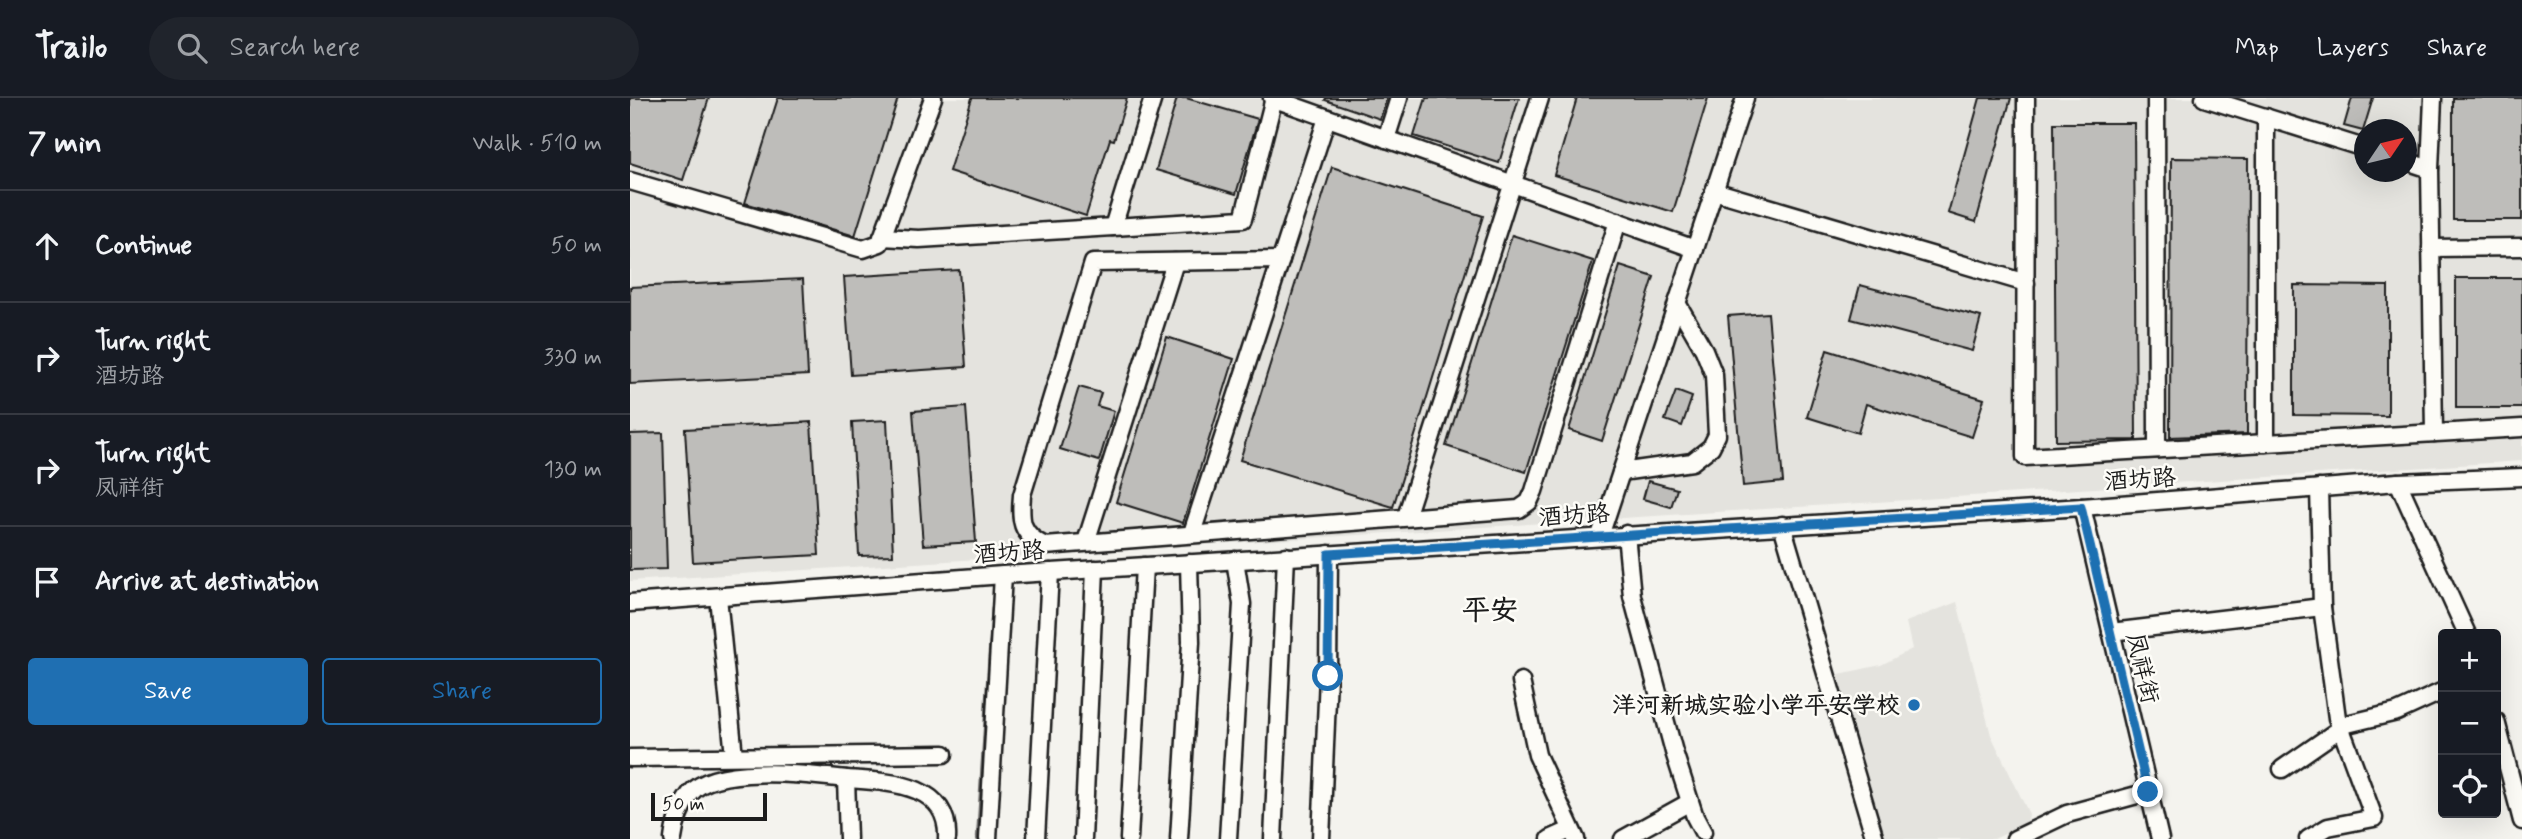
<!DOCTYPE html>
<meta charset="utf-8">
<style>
body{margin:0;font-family:Mynerve,"LXGW WenKai TC",sans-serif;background:#20242c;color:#f1f3f6}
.controls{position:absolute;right:21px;bottom:21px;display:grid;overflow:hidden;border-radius:7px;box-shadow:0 7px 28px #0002}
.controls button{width:63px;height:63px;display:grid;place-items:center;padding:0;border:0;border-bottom:2px solid #363941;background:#171b24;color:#f1f3f6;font:35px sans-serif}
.compass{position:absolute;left:1724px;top:21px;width:63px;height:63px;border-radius:50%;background:#171b24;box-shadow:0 7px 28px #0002;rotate:55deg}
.scale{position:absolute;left:21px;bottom:18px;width:116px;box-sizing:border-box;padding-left:7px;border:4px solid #1c1c1c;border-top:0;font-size:19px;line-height:24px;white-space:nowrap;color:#1c1c1c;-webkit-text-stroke:5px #fdfcf7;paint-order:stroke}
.stop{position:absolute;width:21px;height:21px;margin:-16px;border:5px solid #1f6fb2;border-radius:50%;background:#fff}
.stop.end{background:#1f6fb2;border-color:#fff;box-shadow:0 2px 7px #0008}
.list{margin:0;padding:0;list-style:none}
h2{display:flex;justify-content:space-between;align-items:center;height:91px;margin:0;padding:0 28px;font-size:30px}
h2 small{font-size:23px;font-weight:400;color:#9ea1a6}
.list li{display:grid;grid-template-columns:46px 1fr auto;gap:21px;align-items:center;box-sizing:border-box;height:112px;padding:0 28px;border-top:2px solid #363941}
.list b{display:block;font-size:26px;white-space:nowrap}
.list p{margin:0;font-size:23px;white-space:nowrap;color:#9ea1a6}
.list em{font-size:23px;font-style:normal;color:#9ea1a6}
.actions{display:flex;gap:14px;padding:21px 28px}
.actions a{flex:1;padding:16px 0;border:2px solid #1f6fb2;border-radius:7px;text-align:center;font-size:24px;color:#1f6fb2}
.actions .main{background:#1f6fb2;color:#fff}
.icon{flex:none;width:38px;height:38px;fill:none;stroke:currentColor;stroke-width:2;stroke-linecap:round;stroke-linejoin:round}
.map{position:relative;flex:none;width:1892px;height:741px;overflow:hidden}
header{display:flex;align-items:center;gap:42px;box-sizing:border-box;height:98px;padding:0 35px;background:#171b24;border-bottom:2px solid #363941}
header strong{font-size:33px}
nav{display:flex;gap:38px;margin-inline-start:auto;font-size:24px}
.search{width:490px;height:63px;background:#20242c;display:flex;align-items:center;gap:18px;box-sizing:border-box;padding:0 24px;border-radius:38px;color:#9ea1a6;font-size:26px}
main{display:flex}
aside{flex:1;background:#171b24}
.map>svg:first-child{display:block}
.built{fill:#e4e3de;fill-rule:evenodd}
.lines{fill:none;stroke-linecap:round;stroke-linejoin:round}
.stream{stroke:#72716f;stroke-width:4.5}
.building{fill:#bebdba;stroke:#1c1c1c;stroke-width:2}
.minor-casing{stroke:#1c1c1c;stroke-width:21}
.minor{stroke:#fdfcf7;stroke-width:16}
.route{stroke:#1f6fb2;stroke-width:9}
.poi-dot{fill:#1f6fb2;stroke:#fdfcf7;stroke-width:2.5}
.labels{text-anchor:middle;stroke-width:5;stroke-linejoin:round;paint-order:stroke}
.street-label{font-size:24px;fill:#1c1c1c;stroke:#fdfcf7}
.poi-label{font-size:24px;font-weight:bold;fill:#1c1c1c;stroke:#fdfcf7;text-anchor:end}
.quarter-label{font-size:28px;font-weight:bold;fill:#1c1c1c;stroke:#fdfcf7}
</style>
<header>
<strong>Trailo</strong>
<div class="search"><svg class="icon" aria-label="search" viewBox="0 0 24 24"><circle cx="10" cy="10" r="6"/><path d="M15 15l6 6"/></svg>Search here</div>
<nav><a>Map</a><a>Layers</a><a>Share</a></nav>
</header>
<main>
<aside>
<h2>7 min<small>Walk · 510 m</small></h2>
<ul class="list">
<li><svg class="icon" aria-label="ahead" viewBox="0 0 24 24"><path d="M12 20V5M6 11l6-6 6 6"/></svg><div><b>Continue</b></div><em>50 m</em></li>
<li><svg class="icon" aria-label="right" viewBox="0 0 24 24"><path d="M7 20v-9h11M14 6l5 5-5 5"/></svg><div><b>Turn right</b><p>酒坊路</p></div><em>330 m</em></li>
<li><svg class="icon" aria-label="right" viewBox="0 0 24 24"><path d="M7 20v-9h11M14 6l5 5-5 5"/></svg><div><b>Turn right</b><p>凤祥街</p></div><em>130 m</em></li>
<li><svg class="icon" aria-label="arrive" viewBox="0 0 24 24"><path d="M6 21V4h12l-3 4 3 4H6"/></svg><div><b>Arrive at destination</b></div></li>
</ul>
<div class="actions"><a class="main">Save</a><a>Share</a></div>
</aside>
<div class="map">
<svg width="1892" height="741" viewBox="0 0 1892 741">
<rect width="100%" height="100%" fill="#f4f3ee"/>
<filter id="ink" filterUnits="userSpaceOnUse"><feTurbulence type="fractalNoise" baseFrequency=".0143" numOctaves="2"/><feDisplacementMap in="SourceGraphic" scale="14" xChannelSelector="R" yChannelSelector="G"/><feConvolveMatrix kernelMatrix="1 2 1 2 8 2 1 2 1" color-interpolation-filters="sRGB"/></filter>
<g filter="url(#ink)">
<!-- built -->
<g class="built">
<path d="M0,0H1892V363L0,483ZM1734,32H1776V74H1734Z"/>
<polygon points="1327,504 1361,637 1399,716 1398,722 1394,727 1364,741 1254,741 1205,577 1251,567 1282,551 1276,524"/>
</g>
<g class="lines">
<!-- stream -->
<polyline class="stream" points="348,741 363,509"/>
</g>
<!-- building -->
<g class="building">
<polygon points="0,0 79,0 53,82 0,65"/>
<polygon points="148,0 268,0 225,138 115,105"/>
<polygon points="342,0 497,0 484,42 480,41 456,118 319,73"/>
<polygon points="547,0 556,0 628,21 606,96 526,72"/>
<polygon points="696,0 757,0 750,21 695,2"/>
<polygon points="796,0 889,0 869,65 784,38"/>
<polygon points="947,0 1078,0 1043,114 924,77"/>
<polygon points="1350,0 1381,0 1346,124 1318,115"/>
<polygon points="1722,0 1743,0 1733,33 1714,28"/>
<rect x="1823" y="0" width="69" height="122"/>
<polygon points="1424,25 1504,25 1506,342 1426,343"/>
<polygon points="1541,60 1618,61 1617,336 1540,339"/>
<polygon points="702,69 853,118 763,409 610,362"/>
<polygon points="882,137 963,163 896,374 816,348"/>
<polygon points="990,168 1024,179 972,343 939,332"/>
<polygon points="329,172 336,269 221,277 214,179"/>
<rect x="1826" y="180" width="66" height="130"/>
<polygon points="173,181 178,277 0,286 0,189"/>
<polygon points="1230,187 1351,219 1342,253 1221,221"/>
<polygon points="1664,187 1758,188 1758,318 1664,317"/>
<polygon points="1138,215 1153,384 1113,388 1098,218"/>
<polygon points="537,239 604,261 553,425 486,404"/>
<polygon points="1197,252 1354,301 1342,339 1236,306 1228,335 1177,319"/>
<polygon points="449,289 471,295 467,308 484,313 469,363 430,351"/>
<polygon points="1046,293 1062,299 1052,328 1035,322"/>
<polygon points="336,309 346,444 293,447 283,313"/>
<polygon points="257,322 263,457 229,458 222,324"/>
<polygon points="181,324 189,457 63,464 55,331"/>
<polygon points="33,335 37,471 0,472 0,336"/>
<polygon points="1018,383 1047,391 1041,409 1013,401"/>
</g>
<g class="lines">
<defs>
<g id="minor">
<polyline points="642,0 1065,151"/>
<polyline points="1396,0 1395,359 1892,330"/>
<polyline points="1526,0 1527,351"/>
<polyline points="1574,0 1734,50"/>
<polyline points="1803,0 1800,71 1804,335"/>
<polyline points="1636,19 1636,345"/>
<polyline points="756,41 769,0"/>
<polyline points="1776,63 1800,71"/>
<polyline points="0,83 233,151 250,145 303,0"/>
<polyline points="1084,93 1396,185"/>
<polyline points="483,129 523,0"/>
<polyline points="252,139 289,141 613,121 644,0"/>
<polyline points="1801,150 1892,149"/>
<path d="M651,162L463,165L392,397C390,422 390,436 415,448L889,411L899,404L904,393L988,123"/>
<polyline points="991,374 1062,364 1081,349 1087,337 1084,277 1074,252 1047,205"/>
<polyline points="1768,384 1837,536"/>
<polyline points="1452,409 1530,741"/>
<polyline points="776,419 910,0"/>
<polyline points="1152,427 1245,741"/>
<polyline points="562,435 697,20"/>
<polyline points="996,436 1002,498 1044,654 1065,719 1073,734"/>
<polyline points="970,438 1115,0"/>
<polyline points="456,444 545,164"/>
<polyline points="88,499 104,658"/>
<polyline points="0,505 373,477 1452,409 1768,384 1892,379"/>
<polyline points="1481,534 1692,509"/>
<polyline points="891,583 907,657 946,741"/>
<polyline points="1866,623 1892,723"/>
<polyline points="0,660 314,656"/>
<polyline points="1652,671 1717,626 1767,614 1813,593"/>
<path d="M216,681C257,684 320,684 317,741"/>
<path d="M43,741C45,725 50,709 60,696C84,665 180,677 216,681L218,741"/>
<polyline points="358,741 373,477"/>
<polyline points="406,741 420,474"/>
<polyline points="453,741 465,471"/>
<polyline points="499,741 514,468"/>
<polyline points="549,741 561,544 559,465"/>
<polyline points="598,741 612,506 605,462"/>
<polyline points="643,741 656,458"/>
<polyline points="691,741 698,578 699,456"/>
<polyline points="920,741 940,732"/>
<polyline points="993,741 1060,704"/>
<polyline points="1385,741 1437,716 1518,694"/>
<polyline points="1678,741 1698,729 1744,720 1707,620 1692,509 1689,390"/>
</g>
</defs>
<!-- minor casing -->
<use href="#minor" class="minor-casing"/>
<!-- minor -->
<use href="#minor" class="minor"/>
</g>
</g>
<g class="lines" filter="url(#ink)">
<!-- route -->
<polyline class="route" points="698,578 699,456 1451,409 1518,694"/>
</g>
<!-- markers -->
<circle class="poi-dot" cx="1284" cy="607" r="7"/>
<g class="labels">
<!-- street labels -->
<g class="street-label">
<text transform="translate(1510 381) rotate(-4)" y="8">酒坊路</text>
<text transform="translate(944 417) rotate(-4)" y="8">酒坊路</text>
<text transform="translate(379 454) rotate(-4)" y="8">酒坊路</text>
<text transform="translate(1513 570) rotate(77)" y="8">凤祥街</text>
</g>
<!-- poi labels -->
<g class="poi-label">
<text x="1270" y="615">洋河新城实验小学平安学校</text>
</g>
<!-- quarter labels -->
<g class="quarter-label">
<text x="860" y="521">平安</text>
</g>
</g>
</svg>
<div class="controls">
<button>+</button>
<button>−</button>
<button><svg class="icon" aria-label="locate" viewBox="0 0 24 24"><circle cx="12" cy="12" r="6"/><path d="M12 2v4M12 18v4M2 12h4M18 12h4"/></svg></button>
</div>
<svg class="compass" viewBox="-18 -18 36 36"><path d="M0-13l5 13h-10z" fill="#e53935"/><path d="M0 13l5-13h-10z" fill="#9ea1a6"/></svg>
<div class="scale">50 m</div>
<div class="stop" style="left:698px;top:578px"></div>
<div class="stop end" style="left:1518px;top:694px"></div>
</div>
</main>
